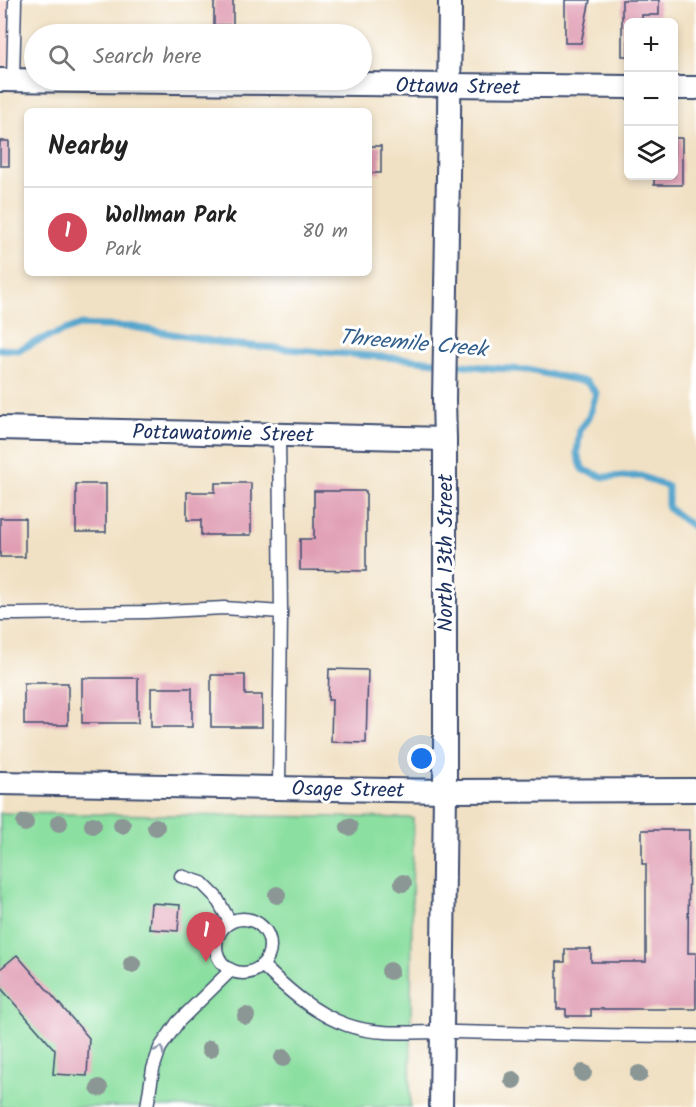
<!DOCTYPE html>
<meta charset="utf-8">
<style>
body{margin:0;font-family:Kalam,sans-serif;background:#f6f6f6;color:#222}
.controls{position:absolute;right:18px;top:18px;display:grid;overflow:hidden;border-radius:9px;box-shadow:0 3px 9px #0003}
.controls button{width:54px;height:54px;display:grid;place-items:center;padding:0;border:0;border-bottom:2px solid #e0e0e0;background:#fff;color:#222;font:30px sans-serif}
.you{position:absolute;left:422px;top:759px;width:21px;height:21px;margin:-15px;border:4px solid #fff;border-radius:50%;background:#1a73e8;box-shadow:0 0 0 9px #1a73e833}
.badge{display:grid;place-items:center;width:39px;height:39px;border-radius:50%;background:#d1495b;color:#fff;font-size:20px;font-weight:700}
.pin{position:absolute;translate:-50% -50px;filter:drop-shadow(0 2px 3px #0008)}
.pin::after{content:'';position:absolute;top:32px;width:21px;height:18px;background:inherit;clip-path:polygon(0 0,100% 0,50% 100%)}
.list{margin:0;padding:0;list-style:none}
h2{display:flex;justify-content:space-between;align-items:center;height:78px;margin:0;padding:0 24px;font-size:26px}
h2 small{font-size:20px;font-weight:400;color:#767676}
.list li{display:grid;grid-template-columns:39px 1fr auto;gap:18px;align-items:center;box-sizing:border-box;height:90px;padding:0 24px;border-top:2px solid #e0e0e0}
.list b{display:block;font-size:22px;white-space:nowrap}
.list p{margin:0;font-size:20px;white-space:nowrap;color:#767676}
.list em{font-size:20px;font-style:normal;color:#767676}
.icon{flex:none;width:33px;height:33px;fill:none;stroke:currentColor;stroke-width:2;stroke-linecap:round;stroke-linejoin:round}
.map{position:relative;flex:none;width:696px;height:1107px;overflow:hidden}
.search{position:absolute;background:#fff;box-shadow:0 3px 9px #0003;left:24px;top:24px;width:348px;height:66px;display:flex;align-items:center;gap:15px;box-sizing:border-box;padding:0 21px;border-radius:33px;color:#767676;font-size:22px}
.panel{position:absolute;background:#fff;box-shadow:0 3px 9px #0003;left:24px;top:108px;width:348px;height:168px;border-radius:9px}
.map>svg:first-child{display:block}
.built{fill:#f7d0ca}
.green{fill:#8bdfa0;stroke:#53877f;stroke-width:1.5}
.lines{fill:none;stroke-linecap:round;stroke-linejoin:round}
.stream{stroke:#52a4cc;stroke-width:7}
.building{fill:#e09db3}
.service-casing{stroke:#3b4a6d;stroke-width:15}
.minor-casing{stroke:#3b4a6d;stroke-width:26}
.service{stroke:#fff;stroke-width:12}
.minor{stroke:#fff;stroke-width:22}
.tree{fill:#8b9795}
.oneway{stroke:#8d97ae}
.labels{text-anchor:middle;stroke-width:6;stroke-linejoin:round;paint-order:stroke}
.street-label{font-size:21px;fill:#1b2f5e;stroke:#fff}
.water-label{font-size:22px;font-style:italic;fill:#315e8a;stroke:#fff}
</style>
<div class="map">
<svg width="696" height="1107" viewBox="0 0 696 1107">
<rect width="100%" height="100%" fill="#fff"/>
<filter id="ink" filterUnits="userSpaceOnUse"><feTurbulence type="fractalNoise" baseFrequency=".0167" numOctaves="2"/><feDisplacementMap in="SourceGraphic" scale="12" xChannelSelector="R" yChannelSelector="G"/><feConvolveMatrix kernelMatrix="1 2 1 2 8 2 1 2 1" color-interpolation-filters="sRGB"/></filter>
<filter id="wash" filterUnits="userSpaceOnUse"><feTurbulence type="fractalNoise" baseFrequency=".008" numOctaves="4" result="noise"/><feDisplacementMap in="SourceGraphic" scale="24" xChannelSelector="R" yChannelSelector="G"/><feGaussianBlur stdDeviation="1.35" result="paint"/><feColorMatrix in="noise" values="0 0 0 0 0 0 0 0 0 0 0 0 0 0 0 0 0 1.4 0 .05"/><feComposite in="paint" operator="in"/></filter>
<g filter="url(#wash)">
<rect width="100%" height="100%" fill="#f1e1c4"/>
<!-- built -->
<polygon class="built" points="0,0 15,0 13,80 0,80"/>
<!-- green -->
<polygon class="green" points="0,813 413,818 410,1107 0,1107"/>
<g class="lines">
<!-- stream -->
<polyline class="stream" points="0,349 18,350 40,340 79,325 133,327 228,344 408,359 492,368 528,370 587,382 596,393 589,417 580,429 577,453 583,470 604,477 641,476 668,487 668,508 696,529"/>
</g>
<g id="blocks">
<!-- building -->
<g class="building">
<rect x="214" y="0" width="19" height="25"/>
<polygon points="565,0 590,0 581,43 565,43"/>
<polygon points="622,0 659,0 659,15 642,15 642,22 628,22 628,56 622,56"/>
<polygon points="674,138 682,138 682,185 654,185 654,176 674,176"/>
<rect x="0" y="141" width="9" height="25"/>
<rect x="369" y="146" width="12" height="27"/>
<polygon points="215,483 251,483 251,535 201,535 201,520 187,520 187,492 215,492"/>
<rect x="76" y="484" width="30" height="48"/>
<polygon points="314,491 366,491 366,571 300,570 300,539 314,539"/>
<rect x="0" y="518" width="25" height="39"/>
<polygon points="329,669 368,670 366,743 331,742 332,700 328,700"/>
<polygon points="211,675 245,675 245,695 262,695 262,727 211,727"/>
<rect x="82" y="678" width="56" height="45"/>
<rect x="24" y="683" width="44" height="42"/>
<rect x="151" y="688" width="41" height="39"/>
<polygon points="642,830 689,830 688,953 696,953 696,1009 591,1009 591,1016 566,1016 566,1009 557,1009 557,962 565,962 565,949 591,949 591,962 646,962 646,864 642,864"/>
<polygon points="151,903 180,905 178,931 149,929"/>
<polygon points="17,955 89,1038 87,1076 53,1074 55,1050 0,987 0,969"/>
</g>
</g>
</g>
<g filter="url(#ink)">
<use href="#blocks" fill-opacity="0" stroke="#3b4a6d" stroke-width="1.5"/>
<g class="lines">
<defs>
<g id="service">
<polyline points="13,80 15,0"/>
<polyline points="279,435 281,612"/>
<polyline points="0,614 17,614 146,612 224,608 281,612 279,787"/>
<polyline points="181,876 202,883 216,897 230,922"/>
<circle cx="243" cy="946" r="27"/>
<path d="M262,965C287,989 313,1013 347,1025C381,1037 420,1031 455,1032C535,1034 616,1036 696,1036"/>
<polyline points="147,1107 153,1069 160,1048 178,1022 231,970"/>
</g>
<g id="minor">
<polyline points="0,80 628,87"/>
<polyline points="674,88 696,88"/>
<polyline points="0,428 445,439"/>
<polyline points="0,783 445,791 696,790"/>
<polyline points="441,1107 445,791 445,439 444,400 449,119 450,0"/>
</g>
</defs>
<!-- service casing -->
<use href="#service" class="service-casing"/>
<!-- minor casing -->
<use href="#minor" class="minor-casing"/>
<!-- service -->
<use href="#service" class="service"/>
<!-- minor -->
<use href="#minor" class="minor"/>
</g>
<!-- trees -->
<g class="tree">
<circle cx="25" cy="823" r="9"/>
<circle cx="59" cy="823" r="9"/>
<circle cx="93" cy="825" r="9"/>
<circle cx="122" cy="825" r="9"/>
<circle cx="156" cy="827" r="9"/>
<circle cx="349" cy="827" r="9"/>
<circle cx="403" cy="883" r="9"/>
<circle cx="277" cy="895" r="9"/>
<circle cx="132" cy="964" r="9"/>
<circle cx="390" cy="971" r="9"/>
<circle cx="246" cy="1016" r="9"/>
<circle cx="210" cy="1049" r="9"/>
<circle cx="283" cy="1058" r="9"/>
<circle cx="583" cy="1073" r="9"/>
<circle cx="639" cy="1074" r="9"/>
<circle cx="513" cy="1080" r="9"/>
<circle cx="99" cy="1088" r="9"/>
</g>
<!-- one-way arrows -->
<defs><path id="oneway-chevron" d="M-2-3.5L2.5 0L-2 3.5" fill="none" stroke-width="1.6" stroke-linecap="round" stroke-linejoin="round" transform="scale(1.5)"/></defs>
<use class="oneway" href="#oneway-chevron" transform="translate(160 1050) rotate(-66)"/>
</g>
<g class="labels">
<!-- street labels -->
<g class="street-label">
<text transform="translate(458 86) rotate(1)" y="7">Ottawa Street</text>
<text transform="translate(223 433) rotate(1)" y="7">Pottawatomie Street</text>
<text transform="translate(445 553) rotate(-90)" y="7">North 13th Street</text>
<text transform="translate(348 789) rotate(1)" y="7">Osage Street</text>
</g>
<!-- water labels -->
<g class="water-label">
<text transform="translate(413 342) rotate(5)" y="8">Threemile Creek</text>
</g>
</g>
</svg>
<div class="controls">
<button>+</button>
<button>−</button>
<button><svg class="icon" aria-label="layers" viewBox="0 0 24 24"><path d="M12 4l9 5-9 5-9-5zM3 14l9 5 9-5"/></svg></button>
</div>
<div class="you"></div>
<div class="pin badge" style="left:206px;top:962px">1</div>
<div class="search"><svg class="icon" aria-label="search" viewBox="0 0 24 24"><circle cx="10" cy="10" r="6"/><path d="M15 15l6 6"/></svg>Search here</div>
<section class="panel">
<h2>Nearby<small></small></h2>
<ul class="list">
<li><span class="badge">1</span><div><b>Wollman Park</b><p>Park</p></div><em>80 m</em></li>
</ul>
</section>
</div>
